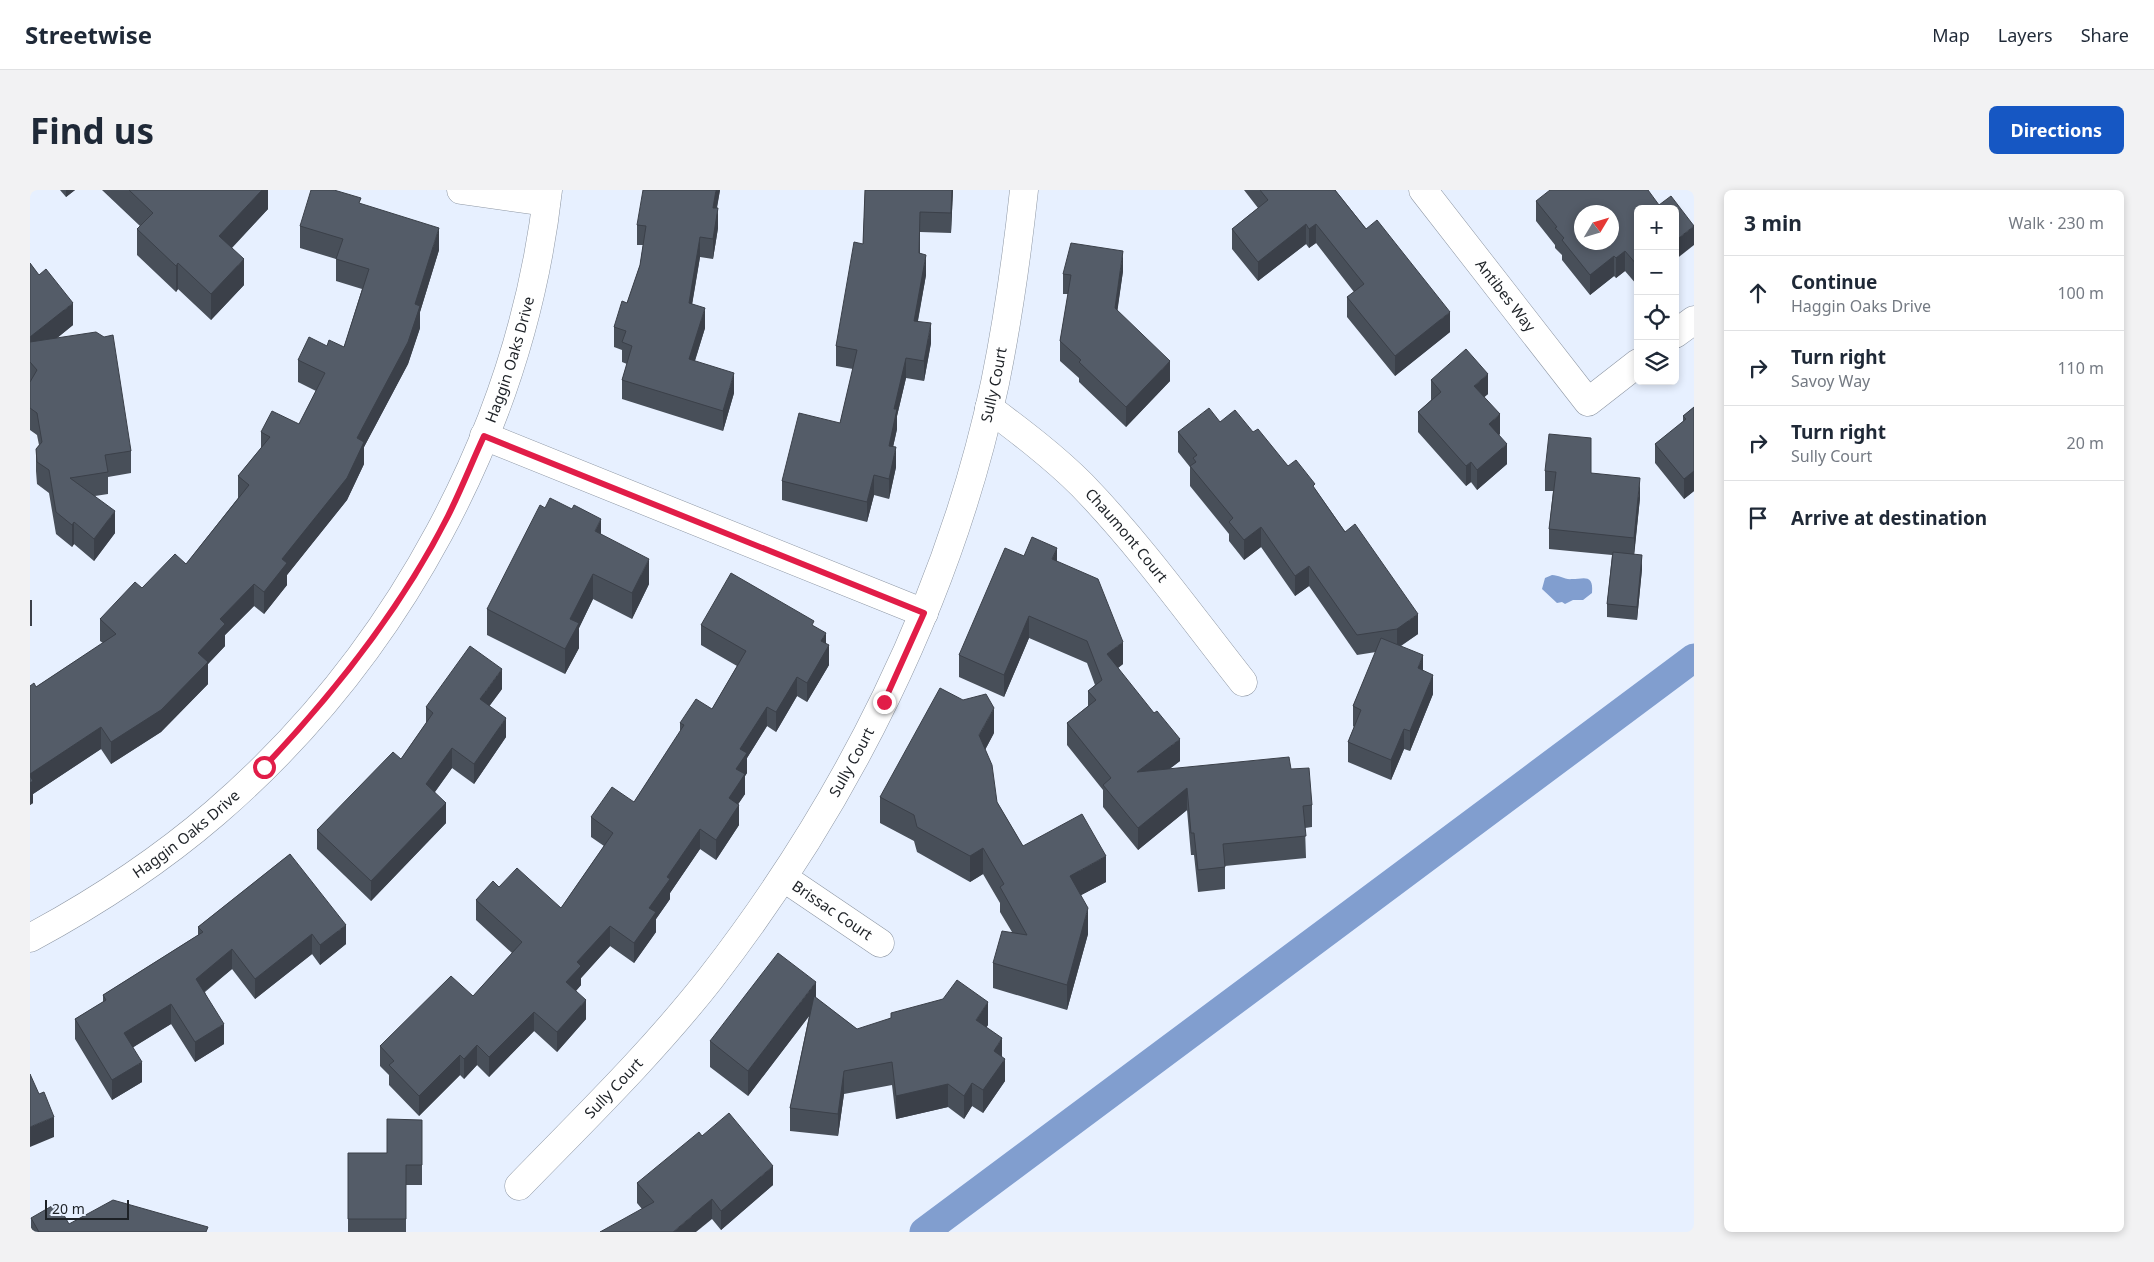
<!DOCTYPE html>
<meta charset="utf-8">
<style>
body{margin:0;font-family:"Noto Sans",sans-serif;background:#f2f2f3;color:#1f2937}
.controls{position:absolute;right:15px;top:15px;display:grid;overflow:hidden;border-radius:8px;box-shadow:0 2px 8px #0003}
.controls button{width:45px;height:45px;display:grid;place-items:center;padding:0;border:0;border-bottom:1px solid #e0e1e3;background:#fff;color:#1f2937;font:25px sans-serif}
.compass{position:absolute;left:1544px;top:15px;width:45px;height:45px;border-radius:50%;background:#fff;box-shadow:0 2px 8px #0003;rotate:52deg}
.scale{position:absolute;left:15px;bottom:12px;width:84px;box-sizing:border-box;padding-left:5px;border:2px solid #1d2126;border-top:0;font-size:14px;line-height:18px;white-space:nowrap;color:#1d2126;-webkit-text-stroke:4px #e7f0ff;paint-order:stroke}
.stop{position:absolute;width:15px;height:15px;margin:-11px;border:4px solid #e11d48;border-radius:50%;background:#fff}
.stop.end{background:#e11d48;border-color:#fff;box-shadow:0 1px 5px #0008}
.list{margin:0;padding:0;list-style:none}
h2{display:flex;justify-content:space-between;align-items:center;height:65px;margin:0;padding:0 20px;font-size:21px}
h2 small{font-size:16px;font-weight:400;color:#747a83}
.list li{display:grid;grid-template-columns:32px 1fr auto;gap:15px;align-items:center;box-sizing:border-box;height:75px;padding:0 20px;border-top:1px solid #e0e1e3}
.list b{display:block;font-size:19px;white-space:nowrap}
.list p{margin:0;font-size:16px;white-space:nowrap;color:#747a83}
.list em{font-size:16px;font-style:normal;color:#747a83}
.icon{flex:none;width:28px;height:28px;fill:none;stroke:currentColor;stroke-width:2;stroke-linecap:round;stroke-linejoin:round}
.map{position:relative;flex:none;width:1664px;height:1042px;overflow:hidden;border-radius:8px}
header{display:flex;align-items:center;gap:30px;box-sizing:border-box;height:70px;padding:0 25px;background:#fff;border-bottom:1px solid #e0e1e3}
header strong{font-size:24px}
nav{display:flex;gap:28px;margin-inline-start:auto;font-size:18px}
.intro{display:flex;align-items:center;justify-content:space-between;box-sizing:border-box;height:120px;padding:0 30px}
h1{margin:0;font-size:35px}
.button{padding:12px 22px;border-radius:8px;background:#1657c3;color:#fff;font-size:18px;font-weight:700}
main{display:flex;gap:30px;padding:0 30px}
aside{flex:1;background:#fff;border-radius:8px;box-shadow:0 2px 8px #0003}
.map>svg:first-child{display:block}
.water{fill:#819ecf}
.lines{fill:none;stroke-linecap:round;stroke-linejoin:round}
.canal{stroke:#819ecf;stroke-width:29}
.street-casing{stroke:#8e97a4;stroke-width:29}
.secondary-casing{stroke:#8e97a4;stroke-width:29}
.street{stroke:#fff;stroke-width:28}
.secondary{stroke:#fff;stroke-width:28}
.wall{fill:#484f59}
.shaded-wall{fill:#3b4049}
.building{fill:#545c68;stroke:#3b4049;fill-rule:evenodd}
.route{stroke:#e11d48;stroke-width:6}
.labels{text-anchor:middle;stroke-width:5;stroke-linejoin:round;paint-order:stroke}
.street-label{font-size:15px;fill:#1d2126;stroke:#e7f0ff}
</style>
<header>
<strong>Streetwise</strong>
<nav><a>Map</a><a>Layers</a><a>Share</a></nav>
</header>
<div class="intro"><h1>Find us</h1><a class="button">Directions</a></div>
<main>
<div class="map">
<svg width="1664" height="1042" viewBox="0 0 1664 1042">
<rect width="100%" height="100%" fill="#e7f0ff"/>
<!-- water -->
<path class="water" d="M1522,385C1529,385 1535,390 1542,389C1553,389 1564,383 1562,403L1553,410H1543L1535,414L1532,412L1527,413L1512,399L1515,388Z"/>
<g class="lines">
<!-- canal -->
<polyline class="canal" points="894,1042 1664,468"/>
<defs>
<g id="street">
<polyline points="431,0 516,12"/>
<path id="s1" d="M1393,0L1558,212L1608,173"/>
<polyline points="1645,144 1664,130"/>
<path id="s2" d="M959,218C991,242 1024,267 1052,295C1111,356 1161,426 1213,492"/>
<polyline points="454,246 894,423"/>
<path id="s3" d="M754,688L850,753"/>
<path id="s4" d="M489,996C554,929 622,863 680,789C815,615 919,410 965,193C978,129 987,65 994,0"/>
</g>
<g id="secondary">
<path id="s5" d="M0,748C65,713 128,672 185,623C366,467 491,239 518,0"/>
</g>
</defs>
<!-- street casing -->
<use href="#street" class="street-casing"/>
<!-- secondary casing -->
<use href="#secondary" class="secondary-casing"/>
<!-- street -->
<use href="#street" class="street"/>
<!-- secondary -->
<use href="#secondary" class="secondary"/>
</g>
<!-- wall -->
<g class="wall">
<polygon points="30,0 45,0 36,7"/>
<polygon points="72,0 238,0 238,19 202,58 214,95 181,130 148,99 146,102 107,65 107,39 110,36"/>
<polygon points="690,0 687,18 688,38 683,69 670,67 662,114 675,138 665,171 704,203 693,241 592,209 592,190 597,174 592,172 592,160 584,157 584,137 597,113 610,75 613,55 607,55 607,35"/>
<polygon points="835,0 923,0 921,43 890,42 890,64 896,85 888,131 901,153 894,191 876,188 867,226 867,239 863,257 866,277 859,309 844,305 837,332 752,310 752,291 810,233 823,179 806,176 806,156 833,54"/>
<polygon points="1214,0 1305,0 1420,142 1365,186 1317,127 1317,107 1324,102 1286,53 1279,58 1276,54 1228,91 1202,59 1202,39 1228,18"/>
<polygon points="1506,11 1629,15 1664,35 1608,19 1608,94 1607,95 1595,81 1586,88 1584,86 1560,105 1532,70 1532,65 1525,58 1525,55 1506,31"/>
<polygon points="331,14 409,60 390,122 390,138 378,174 334,257 334,274 317,310 257,385 257,395 234,424 224,416 195,445 195,456 178,474 178,494 131,542 81,574 71,559 3,604 3,613 0,615 0,496 6,497 73,453 70,451 70,429 112,398 156,374 208,308 208,286 231,258 231,242 269,234 286,201 268,192 268,170 297,156 314,157 332,99 306,91 306,69 270,58 270,36"/>
<polygon points="0,73 43,135 27,148 101,261 101,283 78,287 78,304 65,306 85,343 64,371 44,354 42,357 26,344 19,303 7,294 6,281 6,259 9,255 7,245 0,240"/>
<polygon points="1093,81 1087,121 1140,191 1096,237 1049,192 1049,188 1030,171 1030,151 1038,104 1033,104 1033,84"/>
<polygon points="1401,190 1458,204 1454,207 1470,244 1469,245 1477,274 1447,300 1441,292 1436,296 1388,242 1388,222 1401,210"/>
<polygon points="1664,217 1664,301 1654,309 1625,273 1625,254 1653,232 1653,226"/>
<polygon points="1190,232 1223,242 1258,276 1285,299 1388,444 1371,456 1393,481 1403,504 1380,561 1374,559 1361,590 1318,572 1318,552 1324,537 1323,536 1323,516 1346,462 1327,465 1279,396 1265,406 1231,357 1214,370 1199,351 1199,344 1160,296 1160,277 1148,262 1148,242"/>
<polygon points="1515,281 1561,283 1610,308 1604,364 1612,379 1607,430 1577,427 1577,414 1582,365 1519,359 1519,339 1523,301 1515,301"/>
<polygon points="571,344 619,394 602,429 563,409 549,438 549,458 535,484 457,445 457,419"/>
<polygon points="994,366 1027,371 1093,474 1088,478 1150,571 1139,579 1261,579 1282,615 1282,637 1275,638 1276,668 1195,676 1195,699 1168,702 1164,665 1161,665 1157,620 1108,660 1073,617 1073,600 1037,555 1037,533 1058,516 1058,501 1065,495 1057,473 999,448 974,507 929,487 929,465"/>
<polygon points="671,435 784,436 796,454 799,475 777,512 767,506 746,542 737,536 717,568 717,583 715,586 715,604 708,614 709,635 686,670 670,659 640,703 640,709 626,729 626,742 604,773 580,756 551,788 551,795 546,801 556,829 527,862 504,841 459,887 447,875 434,889 430,885 389,926 359,895 359,885 350,876 350,856 443,806 482,763 446,730 446,710 469,697 531,718 574,656 561,647 561,627 604,612 650,542 650,533 682,519 707,476 671,455"/>
<polygon points="472,499 459,516 476,547 444,594 422,578 405,602 416,633 341,711 287,659 287,640 371,569 396,533 396,517"/>
<polygon points="964,543 955,560 967,612 993,656 1076,692 1051,705 1058,744 1037,820 963,798 963,773 982,742 970,722 970,713 953,684 940,692 887,662 884,651 850,633 850,607"/>
<polygon points="260,664 316,754 290,775 282,764 225,809 202,779 175,802 194,854 165,872 141,834 103,857 112,892 82,910 45,849 45,829 73,812 73,805 168,745 168,737"/>
<polygon points="786,808 827,839 958,835 956,837 972,866 975,891 953,923 942,916 934,929 918,917 866,929 862,895 814,904 808,946 760,941 760,918 779,826 718,906 680,877 680,851"/>
<polygon points="392,930 392,995 376,995 376,1042 318,1042 318,963 357,963"/>
<polygon points="672,946 743,995 691,1040 682,1029 612,1019 607,1013 607,993"/>
<polygon points="1,1028 39,1034 178,1042 1,1042"/>
</g>
<!-- shaded-wall -->
<g class="shaded-wall">
<polygon points="36,0 45,0 36,7"/>
<polygon points="232,0 238,0 238,19 189,71 189,46"/>
<polygon points="686,0 690,0 683,37 683,18"/>
<polygon points="922,0 923,0 921,43 921,23"/>
<polygon points="688,18 688,38 683,69 683,49"/>
<polygon points="890,22 890,42 889,83 889,63"/>
<polygon points="1276,34 1276,54 1228,91 1228,72"/>
<polygon points="1286,34 1286,53 1279,58 1279,39"/>
<polygon points="1664,36 1664,55 1645,70 1645,51"/>
<polygon points="409,38 409,60 390,122 390,138 378,174 334,257 334,274 317,310 257,385 257,395 234,424 234,402 252,369 327,248 385,114"/>
<polygon points="670,47 670,67 659,133 659,113"/>
<polygon points="1093,61 1093,81 1085,138 1085,118"/>
<polygon points="1595,61 1595,81 1586,88 1586,68"/>
<polygon points="896,65 896,85 884,151 884,131"/>
<polygon points="1584,66 1584,86 1560,105 1560,85"/>
<polygon points="214,69 214,95 181,130 181,104"/>
<polygon points="148,73 148,99 146,102 146,76"/>
<polygon points="1608,74 1608,94 1607,95 1607,75"/>
<polygon points="43,113 43,135 0,170 0,147"/>
<polygon points="675,118 675,138 659,189 659,169"/>
<polygon points="1420,122 1420,142 1365,186 1365,166"/>
<polygon points="901,133 901,153 894,191 894,171"/>
<polygon points="876,168 876,188 867,226 867,239 859,275 859,256 864,219"/>
<polygon points="1140,171 1140,191 1096,237 1096,217"/>
<polygon points="704,183 704,203 693,241 693,221"/>
<polygon points="1458,184 1458,204 1444,216 1444,196"/>
<polygon points="1470,224 1470,244 1459,254 1459,234"/>
<polygon points="1477,254 1477,274 1447,300 1447,280"/>
<polygon points="866,257 866,277 859,309 859,289"/>
<polygon points="1441,272 1441,292 1436,296 1436,276"/>
<polygon points="1664,281 1664,301 1654,309 1654,289"/>
<polygon points="844,285 844,305 837,332 837,312"/>
<polygon points="1610,288 1610,308 1604,367 1604,348"/>
<polygon points="85,321 85,343 64,371 64,349"/>
<polygon points="571,329 571,354 565,341"/>
<polygon points="44,332 44,354 42,357 42,335"/>
<polygon points="1231,337 1231,357 1214,370 1214,350"/>
<polygon points="1027,358 1027,380 1022,369"/>
<polygon points="1612,365 1612,379 1607,430 1607,417"/>
<polygon points="619,369 619,394 602,429 602,403"/>
<polygon points="1279,376 1279,396 1265,406 1265,386"/>
<polygon points="563,384 563,409 549,438 549,458 535,484 535,459 540,429"/>
<polygon points="224,394 224,416 195,445 195,456 178,474 178,494 131,542 81,574 81,552 168,463 190,429"/>
<rect x="0" y="410" width="2" height="26"/>
<polygon points="1388,424 1388,444 1367,458 1367,439"/>
<polygon points="999,426 999,448 974,507 974,485"/>
<polygon points="796,443 796,460 799,455 799,475 777,512 777,493 791,451"/>
<polygon points="1093,452 1093,474 1077,486 1077,464"/>
<polygon points="1393,465 1393,485 1388,478"/>
<polygon points="472,479 472,499 450,529 450,509"/>
<polygon points="1403,485 1403,504 1380,561 1380,541"/>
<polygon points="767,487 767,506 746,542 746,522"/>
<polygon points="737,517 737,536 717,568 717,583 715,586 715,604 699,628 699,608 706,579 710,559"/>
<polygon points="964,518 964,543 949,571 949,545"/>
<polygon points="476,528 476,547 444,594 444,574"/>
<polygon points="71,537 71,559 3,604 3,613 0,615 0,584"/>
<polygon points="1374,539 1374,559 1361,590 1361,570"/>
<polygon points="1150,549 1150,571 1107,604 1107,582"/>
<polygon points="422,558 422,578 396,614 396,594"/>
<polygon points="1157,598 1157,620 1108,660 1108,638"/>
<polygon points="416,613 416,633 341,711 341,691"/>
<polygon points="709,615 709,635 686,670 686,650"/>
<polygon points="670,639 670,659 640,703 640,709 626,729 626,742 604,773 604,753 619,718 637,687"/>
<polygon points="953,658 953,684 940,692 940,666"/>
<polygon points="1076,666 1076,692 1040,711 1040,686"/>
<polygon points="1058,718 1058,744 1037,820 1037,795"/>
<polygon points="316,735 316,754 290,775 290,755"/>
<polygon points="580,736 580,756 551,788 551,795 536,812 536,792 547,772"/>
<polygon points="282,744 282,764 225,809 225,789"/>
<polygon points="202,759 202,779 166,808 166,789"/>
<polygon points="786,792 786,817 718,906 718,881"/>
<polygon points="556,810 556,829 527,862 527,842"/>
<polygon points="958,812 958,835 946,853 946,830"/>
<polygon points="141,814 141,834 94,863 94,843"/>
<polygon points="504,822 504,841 459,887 459,867"/>
<polygon points="194,834 194,854 165,872 165,852"/>
<polygon points="972,848 972,871 964,861"/>
<polygon points="447,855 447,875 434,889 434,869"/>
<polygon points="430,865 430,885 389,926 389,906"/>
<polygon points="975,869 975,891 953,923 953,900"/>
<polygon points="112,872 112,892 82,910 82,890"/>
<polygon points="814,881 814,904 808,946 808,924"/>
<polygon points="942,893 942,916 934,929 934,906"/>
<polygon points="918,894 918,917 866,929 866,906"/>
<polygon points="24,927 24,947 0,957 0,937"/>
<polygon points="743,976 743,995 691,1040 691,1021"/>
<polygon points="682,1009 682,1029 666,1042 643,1042"/>
</g>
<!-- building -->
<g class="building">
<polygon points="99,0 232,0 189,46 214,69 181,104 148,73 146,76 107,39 123,23"/>
<polygon points="281,0 304,0 331,8 329,13 409,38 385,114 390,116 378,152 327,248 334,252 317,288 252,369 257,373 234,402 224,394 190,429 195,434 168,463 178,472 131,520 81,552 71,537 0,584 0,496 4,493 6,497 86,444 70,429 105,392 112,398 145,364 156,374 219,295 208,286 240,247 231,242 242,221 269,234 295,183 268,170 279,147 297,156 299,150 314,157 339,79 306,69 313,49 270,36"/>
<polygon points="613,0 686,0 683,18 688,18 683,49 670,47 659,113 675,118 659,169 704,183 693,221 592,190 602,156 592,152 596,141 584,137 592,111 597,113 610,75 616,36 607,35"/>
<polygon points="835,0 922,0 921,23 890,22 889,63 896,65 884,131 901,133 894,171 876,168 864,219 867,219 859,256 866,257 859,289 844,285 837,312 752,291 769,223 810,233 827,160 806,156 824,52 833,54"/>
<polygon points="1230,0 1305,0 1336,39 1347,30 1420,122 1365,166 1317,107 1334,94 1286,34 1279,39 1276,34 1228,72 1202,39 1238,10"/>
<path d="M1520,0H1618L1629,15L1641,6L1664,36L1645,51V19H1608V74L1607,75L1595,61L1586,68L1584,66L1560,85L1532,50L1534,48L1525,38L1527,37L1506,11ZM1552,22H1582V52H1552Z"/>
<polygon points="1041,53 1093,61 1085,118 1140,171 1096,217 1049,172 1051,170 1030,151 1041,85 1033,84"/>
<polygon points="0,73 9,85 16,79 43,113 0,147"/>
<polygon points="66,142 74,147 83,145 101,261 75,265 78,282 40,288 85,321 64,349 44,332 42,335 26,322 19,280 7,272 6,259 12,252 7,223 0,218 0,192 7,180 0,172 0,152"/>
<polygon points="1436,159 1458,184 1444,196 1470,224 1459,234 1477,254 1447,280 1441,272 1436,276 1388,222 1411,202 1401,190"/>
<polygon points="1664,217 1664,281 1654,289 1625,254 1656,229 1653,226"/>
<polygon points="1179,218 1190,232 1205,220 1223,242 1228,239 1258,276 1266,270 1285,294 1283,296 1315,342 1325,334 1388,424 1367,439 1327,445 1279,376 1265,386 1231,337 1214,350 1199,332 1203,328 1160,276 1166,272 1163,268 1167,265 1148,242"/>
<polygon points="1519,244 1561,248 1561,283 1610,288 1604,348 1519,339 1526,282 1515,281"/>
<polygon points="520,308 542,319 544,315 571,329 565,341 619,369 602,403 563,384 540,429 549,433 535,459 457,419 510,315 515,318"/>
<polygon points="1002,347 1027,358 1022,369 1068,389 1093,452 1077,464 1124,523 1127,521 1150,549 1107,582 1259,567 1261,579 1279,578 1282,615 1273,616 1276,646 1193,654 1195,677 1168,680 1164,643 1161,643 1157,598 1108,638 1073,595 1081,588 1037,533 1066,510 1058,501 1072,490 1057,451 999,426 974,485 929,465 975,358 994,366"/>
<polygon points="1583,362 1612,365 1607,417 1577,414"/>
<polygon points="701,383 784,431 782,435 796,443 791,451 799,455 777,493 767,487 746,522 737,517 710,559 717,563 706,579 715,584 699,608 709,615 686,650 670,639 637,687 640,689 619,718 626,722 604,753 580,736 547,772 551,776 536,792 556,810 527,842 504,822 459,867 447,855 434,869 430,865 389,906 359,875 364,871 350,856 421,786 443,806 492,752 446,710 463,691 469,697 487,678 531,718 583,643 561,627 582,597 604,612 654,535 650,533 666,509 682,519 716,461 671,435"/>
<polygon points="1351,448 1393,465 1388,478 1403,485 1380,541 1374,539 1361,570 1318,552 1331,520 1323,516"/>
<polygon points="440,456 472,479 450,509 476,528 444,574 422,558 396,594 416,613 341,691 287,640 363,562 371,569 403,523 396,517"/>
<polygon points="910,498 933,510 956,504 964,518 949,545 962,575 967,612 993,656 1052,624 1076,666 1040,686 1058,718 1037,795 963,773 972,741 997,745 970,697 974,694 953,658 940,666 887,637 884,625 850,607"/>
<polygon points="0,586 3,591 0,593"/>
<polygon points="260,664 316,735 290,755 282,744 225,789 202,759 166,789 194,834 165,852 141,814 94,843 112,872 82,890 45,829 76,810 73,805 173,742 168,737"/>
<polygon points="748,763 786,792 718,881 680,851"/>
<polygon points="927,790 958,812 946,830 972,848 964,861 975,869 953,900 942,893 934,906 918,894 866,906 862,872 814,881 808,924 760,918 784,806 827,839 861,828 861,823 913,809"/>
<polygon points="0,884 9,904 14,902 24,927 0,937"/>
<polygon points="699,923 743,976 691,1021 682,1009 643,1042 570,1042 624,1012 607,993 669,942 672,946"/>
<polygon points="357,929 392,930 392,975 376,975 376,1029 318,1029 318,963 357,963"/>
<polygon points="83,1010 178,1037 176,1042 9,1042 1,1028 27,1013 39,1034"/>
</g>
<g class="lines">
<!-- route -->
<path class="route" d="M234,577C306,501 371,419 418,326C431,300 442,272 454,246L894,423L854,512"/>
</g>
<g class="labels">
<!-- street labels -->
<g class="street-label">
<text dy="5" stroke="none"><textPath href="#s1" startOffset="134">Antibes Way</textPath></text>
<text dy="5" stroke="none"><textPath href="#s5" startOffset="772">Haggin Oaks Drive</textPath></text>
<text dy="5" stroke="none"><textPath href="#s4" startOffset="946">Sully Court</textPath></text>
<text dy="5" stroke="none"><textPath href="#s2" startOffset="188">Chaumont Court</textPath></text>
<text dy="5" stroke="none"><textPath href="#s4" startOffset="541">Sully Court</textPath></text>
<text dy="5" stroke="none"><textPath href="#s5" startOffset="188">Haggin Oaks Drive</textPath></text>
<text dy="5" stroke="none"><textPath href="#s3" startOffset="58">Brissac Court</textPath></text>
<text dy="5" stroke="none"><textPath href="#s4" startOffset="136">Sully Court</textPath></text>
</g>
</g>
</svg>
<div class="controls">
<button>+</button>
<button>−</button>
<button><svg class="icon" aria-label="locate" viewBox="0 0 24 24"><circle cx="12" cy="12" r="6"/><path d="M12 2v4M12 18v4M2 12h4M18 12h4"/></svg></button>
<button><svg class="icon" aria-label="layers" viewBox="0 0 24 24"><path d="M12 4l9 5-9 5-9-5zM3 14l9 5 9-5"/></svg></button>
</div>
<svg class="compass" viewBox="-18 -18 36 36"><path d="M0-13l5 13h-10z" fill="#e53935"/><path d="M0 13l5-13h-10z" fill="#747a83"/></svg>
<div class="scale">20 m</div>
<div class="stop" style="left:234px;top:577px"></div>
<div class="stop end" style="left:854px;top:512px"></div>
</div>
<aside>
<h2>3 min<small>Walk · 230 m</small></h2>
<ul class="list">
<li><svg class="icon" aria-label="ahead" viewBox="0 0 24 24"><path d="M12 20V5M6 11l6-6 6 6"/></svg><div><b>Continue</b><p>Haggin Oaks Drive</p></div><em>100 m</em></li>
<li><svg class="icon" aria-label="right" viewBox="0 0 24 24"><path d="M7 20v-9h11M14 6l5 5-5 5"/></svg><div><b>Turn right</b><p>Savoy Way</p></div><em>110 m</em></li>
<li><svg class="icon" aria-label="right" viewBox="0 0 24 24"><path d="M7 20v-9h11M14 6l5 5-5 5"/></svg><div><b>Turn right</b><p>Sully Court</p></div><em>20 m</em></li>
<li><svg class="icon" aria-label="arrive" viewBox="0 0 24 24"><path d="M6 21V4h12l-3 4 3 4H6"/></svg><div><b>Arrive at destination</b></div></li>
</ul>
</aside>
</main>
